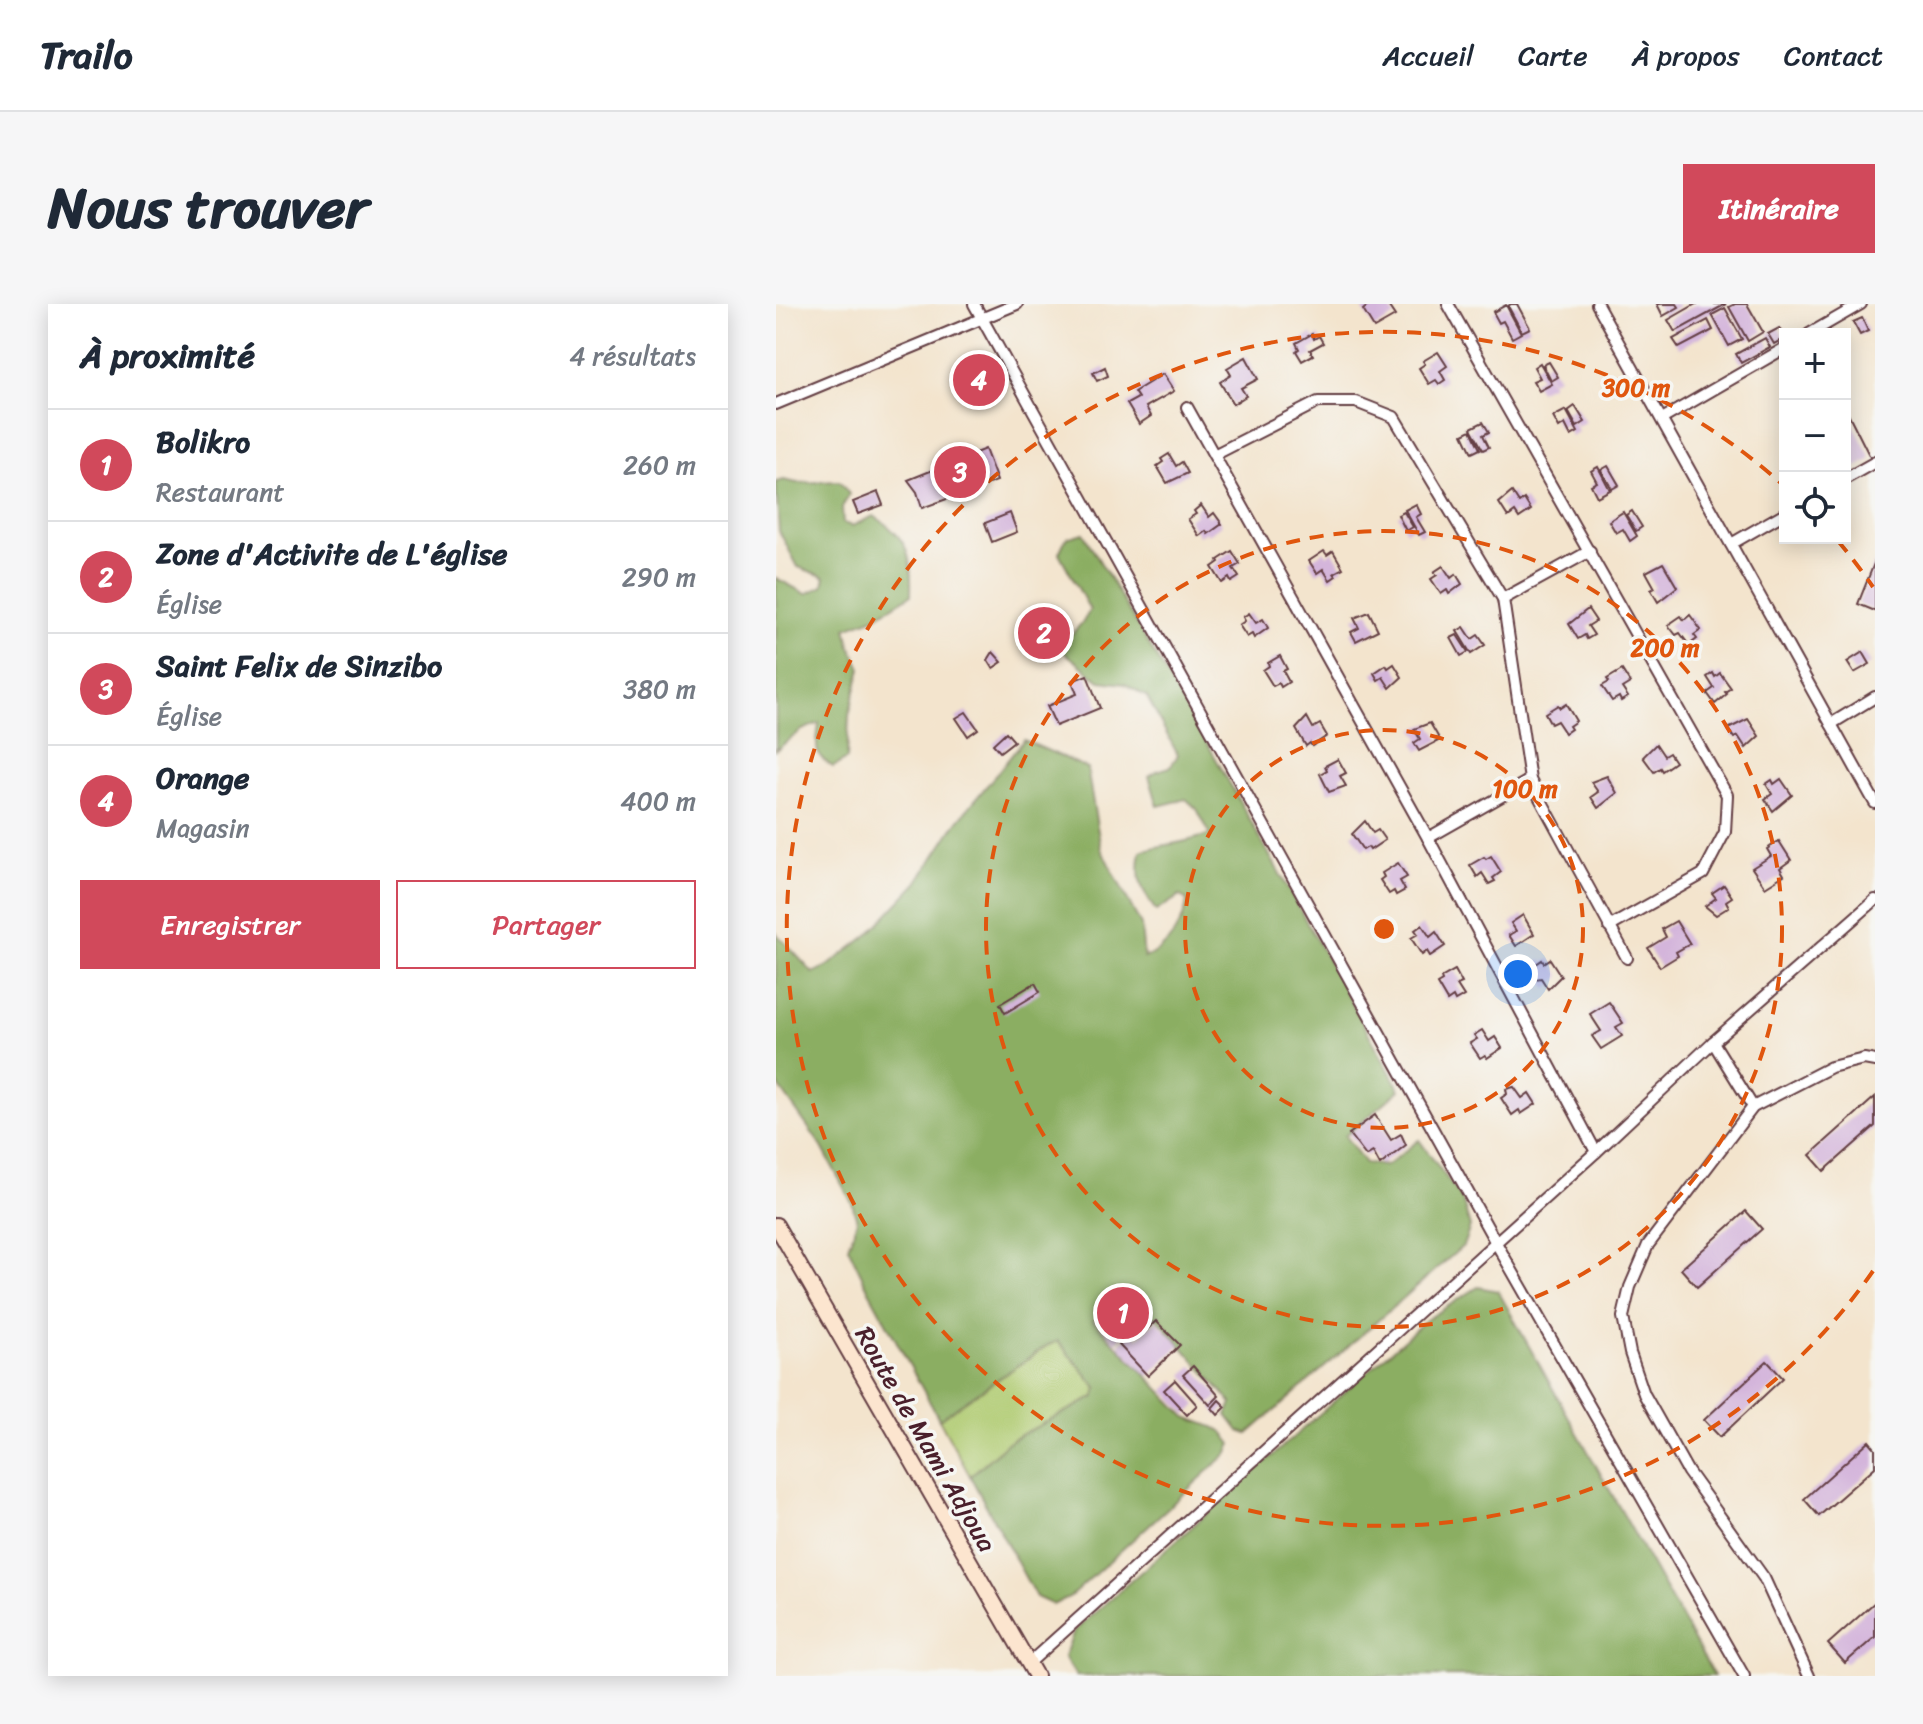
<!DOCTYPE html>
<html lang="fr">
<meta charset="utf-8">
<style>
body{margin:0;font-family:Sriracha,sans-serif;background:#f6f6f7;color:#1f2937}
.controls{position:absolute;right:24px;top:24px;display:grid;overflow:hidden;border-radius:0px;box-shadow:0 4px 20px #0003}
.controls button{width:72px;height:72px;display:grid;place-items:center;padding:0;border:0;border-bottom:2px solid #e0e1e3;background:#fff;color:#1f2937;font:40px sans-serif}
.you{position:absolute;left:742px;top:670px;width:28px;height:28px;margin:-20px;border:6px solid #fff;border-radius:50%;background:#1a73e8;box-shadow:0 0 0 12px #1a73e833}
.badge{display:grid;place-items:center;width:52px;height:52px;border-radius:50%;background:#d1495b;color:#fff;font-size:26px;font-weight:700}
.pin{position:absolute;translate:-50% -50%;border:4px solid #fff;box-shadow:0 2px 8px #0006}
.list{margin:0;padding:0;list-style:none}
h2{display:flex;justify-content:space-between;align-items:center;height:104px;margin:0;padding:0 32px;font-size:34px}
h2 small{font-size:26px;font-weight:400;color:#747a83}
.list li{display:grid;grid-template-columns:52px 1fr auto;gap:24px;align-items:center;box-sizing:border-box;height:112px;padding:0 32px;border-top:2px solid #e0e1e3}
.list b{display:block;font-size:30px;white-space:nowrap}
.list p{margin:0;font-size:26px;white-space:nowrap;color:#747a83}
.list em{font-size:26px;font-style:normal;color:#747a83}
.actions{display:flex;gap:16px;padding:24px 32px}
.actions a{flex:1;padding:18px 0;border:2px solid #d1495b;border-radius:0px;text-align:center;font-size:28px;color:#d1495b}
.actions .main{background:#d1495b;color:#fff}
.icon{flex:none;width:44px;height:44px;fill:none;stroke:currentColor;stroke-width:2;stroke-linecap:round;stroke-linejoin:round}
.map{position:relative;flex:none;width:1099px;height:1372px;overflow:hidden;border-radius:0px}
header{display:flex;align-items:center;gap:48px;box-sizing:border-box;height:112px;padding:0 40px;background:#fff;border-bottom:2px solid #e0e1e3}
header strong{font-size:38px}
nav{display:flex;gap:44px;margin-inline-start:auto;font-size:28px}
.intro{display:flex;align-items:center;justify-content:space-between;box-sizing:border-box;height:192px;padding:0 48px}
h1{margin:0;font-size:56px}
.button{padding:20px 36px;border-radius:0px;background:#d1495b;color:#fff;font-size:28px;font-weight:700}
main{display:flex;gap:48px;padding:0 48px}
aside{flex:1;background:#fff;border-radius:0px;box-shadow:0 4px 20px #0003}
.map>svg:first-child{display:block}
.green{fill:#afca70;stroke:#7c744e;stroke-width:2}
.forest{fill:#8bae62;stroke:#6a6646;stroke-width:2}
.building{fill:#d4b5db}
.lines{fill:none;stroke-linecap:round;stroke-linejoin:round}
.street-casing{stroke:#633d43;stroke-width:14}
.secondary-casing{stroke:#633d43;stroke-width:18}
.street{stroke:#fff;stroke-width:10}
.secondary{stroke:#fce5cf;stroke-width:14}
.ring{fill:none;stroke:#e0560e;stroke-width:4;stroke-dasharray:14 10}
.labels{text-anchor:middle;stroke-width:7;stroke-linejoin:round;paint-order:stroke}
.street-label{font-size:26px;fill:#4a1f2b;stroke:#f6f6f2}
.centre{fill:#e0560e;stroke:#f6f6f2;stroke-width:4}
.ring-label{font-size:24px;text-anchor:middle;font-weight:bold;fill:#e0560e;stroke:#f6f6f2;stroke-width:7;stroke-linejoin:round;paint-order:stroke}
</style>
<header>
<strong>Trailo</strong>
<nav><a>Accueil</a><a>Carte</a><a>À propos</a><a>Contact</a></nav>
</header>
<div class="intro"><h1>Nous trouver</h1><a class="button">Itinéraire</a></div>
<main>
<aside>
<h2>À proximité<small>4 résultats</small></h2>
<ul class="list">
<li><span class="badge">1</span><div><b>Bolikro</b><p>Restaurant</p></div><em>260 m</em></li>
<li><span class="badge">2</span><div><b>Zone d'Activite de L'église</b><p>Église</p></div><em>290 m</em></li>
<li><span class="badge">3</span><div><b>Saint Felix de Sinzibo</b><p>Église</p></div><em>380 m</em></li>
<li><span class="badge">4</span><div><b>Orange</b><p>Magasin</p></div><em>400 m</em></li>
</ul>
<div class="actions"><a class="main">Enregistrer</a><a>Partager</a></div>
</aside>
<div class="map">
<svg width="1099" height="1372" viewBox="0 0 1099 1372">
<rect width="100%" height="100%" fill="#f6f6f2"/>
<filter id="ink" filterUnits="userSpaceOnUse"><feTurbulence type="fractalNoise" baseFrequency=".0125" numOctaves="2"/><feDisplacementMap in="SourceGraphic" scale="16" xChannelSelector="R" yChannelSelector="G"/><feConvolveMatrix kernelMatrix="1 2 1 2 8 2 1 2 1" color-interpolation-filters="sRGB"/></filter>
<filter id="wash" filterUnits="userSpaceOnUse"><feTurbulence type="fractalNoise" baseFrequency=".006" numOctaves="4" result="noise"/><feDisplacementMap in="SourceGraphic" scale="32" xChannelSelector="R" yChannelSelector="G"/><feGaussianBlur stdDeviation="1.8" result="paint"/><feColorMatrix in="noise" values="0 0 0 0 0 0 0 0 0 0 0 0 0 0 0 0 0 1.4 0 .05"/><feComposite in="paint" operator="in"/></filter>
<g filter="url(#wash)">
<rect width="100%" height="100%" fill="#f3e4cd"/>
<!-- green -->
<polygon class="green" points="282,1037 321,1083 319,1093 235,1136 194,1172 163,1115 272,1041"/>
<!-- forest -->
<g class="forest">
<path d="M8,176L21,179L63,177L73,190L66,204L67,219L76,222L98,212C133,234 136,252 135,291L99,313L70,324L74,341L85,364L73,411L71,455L57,463C35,450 41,441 43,419L26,426L0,446V274L30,290L47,282L49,273L22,263L3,227L0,178Z"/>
<path d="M307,229L434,444L624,786L569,832L589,859L610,862L643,836L686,895L694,923L687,942L472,1130L463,1127L451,1111L456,1099L356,986L317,1016L410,1113L445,1126L456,1140L451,1150L295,1292L277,1301L260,1293L194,1172L235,1136L319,1093L321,1083L282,1037L272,1041L163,1115L93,987L72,943L81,917L76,899L46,843L0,778V629L37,669L52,662L92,631L141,579L181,518L248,436L311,464L325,545L365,621L368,654C390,647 409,619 411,596L404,592L380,607C364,584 360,574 365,547C388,540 412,539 434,530L421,505L410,495L382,502L373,472L381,467L394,463L402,451L371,393L349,380L324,377L286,346V340L307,318L314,306L283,249L290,234Z"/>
<polygon points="702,983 722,987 938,1372 300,1372 288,1353 298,1327 650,1016"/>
</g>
<g id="blocks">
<!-- building -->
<g class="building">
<polygon points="594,0 611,0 619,12 598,24 587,6"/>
<polygon points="735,0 741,0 754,24 746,28 732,2"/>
<polygon points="881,0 901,0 903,3 887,12"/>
<polygon points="920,0 950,0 899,28 892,16"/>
<polygon points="959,0 971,0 987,28 972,37 953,3"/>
<polygon points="730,1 745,29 736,34 727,17 723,19 717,8"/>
<polygon points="949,4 966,35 953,42 936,11"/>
<polygon points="1086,14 1092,27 1084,31 1077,18"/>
<polygon points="932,16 937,26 903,44 897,35"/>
<polygon points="1003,24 1009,34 998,40 992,30"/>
<polygon points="536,30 538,35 543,32 547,39 534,46 537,51 526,57 520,47 523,45 520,39"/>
<polygon points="989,34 994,43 965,59 960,50"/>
<polygon points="662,48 671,62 664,67 669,76 663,80 660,76 653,80 643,64 649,60 647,57"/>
<polygon points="470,53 482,75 465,84 470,92 457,100 444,78 455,71 451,64"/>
<polygon points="773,58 782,73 775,77 767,61"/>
<polygon points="764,59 776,80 763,87 757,77 764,74 758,63"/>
<polygon points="329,63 332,72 321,77 317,69"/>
<polygon points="387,70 398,87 370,103 375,112 363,120 351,100 362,94 358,88"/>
<polygon points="799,102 809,118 801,123 792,107"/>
<polygon points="1069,103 1095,155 1069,169"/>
<polygon points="790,106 802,128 795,132 789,120 783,124 777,113"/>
<polygon points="707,118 713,128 707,131 713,143 707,146 695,124"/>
<polygon points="695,126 704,145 696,149 687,130"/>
<polygon points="209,145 221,177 146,204 141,188 132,176"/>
<polygon points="393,150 400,162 406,158 412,169 391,179 381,162 387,158 385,155"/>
<polygon points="832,162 843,181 836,185 825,166"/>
<polygon points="822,163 834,186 821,193 815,181 821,178 815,167"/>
<polygon points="102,188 107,201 82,210 77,198"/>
<polygon points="736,188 743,199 748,195 755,206 743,214 739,208 732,213 723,199"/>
<polygon points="640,200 645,210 640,213 649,228 643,231 629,206"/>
<polygon points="425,201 433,213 438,209 446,220 432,230 430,227 423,232 412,215 420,210 418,207"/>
<polygon points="856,207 866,223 860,227 850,211"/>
<polygon points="628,208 637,223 630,227 622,211"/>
<polygon points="847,208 861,232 854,237 847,225 840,229 833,217"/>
<polygon points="234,209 241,228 216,238 209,219"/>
<polygon points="456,247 464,260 457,264 463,273 455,278 453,274 446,279 436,263 443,258 442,256"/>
<polygon points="548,247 551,251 557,247 567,264 558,269 560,272 554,276 547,265 541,269 533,257"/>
<polygon points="1099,257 1099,307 1082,300"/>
<polygon points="887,259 901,283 882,298 875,286 879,284 870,268"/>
<polygon points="667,262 675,274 680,270 686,280 673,290 671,286 665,290 655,275 661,271 658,268"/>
<polygon points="812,305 820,317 812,322 818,331 811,335 809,331 802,335 793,320"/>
<polygon points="593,308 602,326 580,337 575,328 583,324 578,314"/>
<polygon points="473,309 480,319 487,315 492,324 478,334 476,330 471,333 463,321 469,317 467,313"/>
<polygon points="914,311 925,326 918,331 921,335 913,341 904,329 900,331 892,321 905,312 908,316"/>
<polygon points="284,313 291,329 252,345 246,330"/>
<polygon points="688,323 696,335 702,331 709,341 695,350 681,327"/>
<polygon points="681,331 692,348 685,352 675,334"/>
<polygon points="217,348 226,358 217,364 212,356"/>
<polygon points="1087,348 1094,360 1078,369 1071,358"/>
<polygon points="504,352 511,365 507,367 513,378 505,383 503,379 497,382 487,366 493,362 492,359"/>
<polygon points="618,360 626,373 614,384 607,373 602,376 598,369 610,361 612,364"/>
<polygon points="846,366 854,379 846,384 852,393 845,397 843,393 836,397 826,382 833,378 831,375"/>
<polygon points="937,369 939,373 944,369 955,384 949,388 951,390 939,400 931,389 938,384 931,373"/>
<polygon points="311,371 324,404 280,422 271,402 301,390 296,377"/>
<polygon points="790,400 800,417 793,422 795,425 789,429 781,417 775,420 769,409 782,401 784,404"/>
<polygon points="190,408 202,425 192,432 180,414"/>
<polygon points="531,413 537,424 544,420 551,432 536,442 534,439 530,442 520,425"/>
<polygon points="972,415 983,432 970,444 962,432 958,434 952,425"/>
<polygon points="654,419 664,436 643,447 638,439 644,435 638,425"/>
<polygon points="230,428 238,437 224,448 217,440"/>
<polygon points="880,440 888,452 893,449 899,458 886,467 884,464 878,468 867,453"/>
<polygon points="562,455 570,469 564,472 570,482 553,488 544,470 551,466 549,462"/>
<polygon points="831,472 841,489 822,504 815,493 822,488 815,478"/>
<polygon points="1005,475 1016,491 997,507 989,495 996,490 990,480 996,476 998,480"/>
<polygon points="589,517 597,529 602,526 609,536 594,546 592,543 587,546 576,530"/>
<polygon points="1003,537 1015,556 1004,564 1008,571 989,583 976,564 995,552 991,545"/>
<polygon points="715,552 725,568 717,574 719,577 713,580 706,569 701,573 694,561 708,553 710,555"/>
<polygon points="622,559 631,573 624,577 629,586 620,591 618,587 613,590 604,576 608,573 606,569"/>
<polygon points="948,581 956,593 950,597 953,603 940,611 929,602 940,594 936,589"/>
<polygon points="747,611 758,630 740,642 733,631 740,627 735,619"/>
<polygon points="900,617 914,640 900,648 902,652 884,663 872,644 890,633 886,625"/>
<polygon points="646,621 654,633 660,628 669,642 654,652 651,647 646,651 635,634 642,630 639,626"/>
<polygon points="774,655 785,672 772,685 765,674 760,675 753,665 766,656 768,659"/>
<polygon points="679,666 686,679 681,681 688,692 679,697 677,693 671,697 661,680 666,677 665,674"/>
<polygon points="259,679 264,688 229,709 224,700"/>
<polygon points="833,698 847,719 840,723 846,732 825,745 816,732 825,727 814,710"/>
<polygon points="706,726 713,737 719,733 726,744 711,754 709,751 704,754 694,739 701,735 698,731"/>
<polygon points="738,783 746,794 753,789 760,800 745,810 743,806 736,811 725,794 731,790 730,785"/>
<polygon points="1099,793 1099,822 1048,867 1034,851"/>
<polygon points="599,811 615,836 625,830 630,841 604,861 597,848 590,852 573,830"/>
<polygon points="970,907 986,925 921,983 905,965"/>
<polygon points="356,989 367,1001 347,1019 353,1026 340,1038 323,1019"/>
<polygon points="380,1017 404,1041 372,1072 343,1041 357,1028 362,1034"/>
<polygon points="991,1057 1007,1074 944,1133 928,1116"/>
<polygon points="417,1062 443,1092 434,1101 407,1071"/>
<polygon points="399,1076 421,1101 411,1111 388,1086"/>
<polygon points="443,1096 450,1103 442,1111 436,1104"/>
<polygon points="1093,1137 1099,1144 1099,1163 1043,1212 1028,1195"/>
<polygon points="1099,1298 1099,1333 1069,1359 1052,1340"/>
</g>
</g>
</g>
<g filter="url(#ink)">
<use href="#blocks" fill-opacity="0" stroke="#633d43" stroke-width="2"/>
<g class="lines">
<defs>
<g id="street">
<polyline points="198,0 719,937 968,1372"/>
<polyline points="672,0 951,491 949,528 927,570 833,623"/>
<polyline points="821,0 1099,499"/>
<polyline points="1033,30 1085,0"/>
<polyline points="0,100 241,0"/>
<polyline points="411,103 652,534 820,848"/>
<polyline points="886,115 1009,44"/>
<polyline points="438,151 542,98 580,98 618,113 727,295 754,476 851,654"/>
<polyline points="1069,175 1099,158"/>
<polyline points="955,240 1009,209"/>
<polyline points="727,295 814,247"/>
<polyline points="1055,420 1099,393"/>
<polyline points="652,534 754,476"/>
<polyline points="937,738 977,803"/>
<polyline points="253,1359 820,848 937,738 1099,596"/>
<polyline points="1033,1372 988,1274 912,1168 868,1090 854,1049 847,1013 854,983 872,941 977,803 1055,763 1088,755 1099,757"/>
</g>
<polyline id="secondary" points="0,921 260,1372"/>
</defs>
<!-- street casing -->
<use href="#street" class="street-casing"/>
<!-- secondary casing -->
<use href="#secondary" class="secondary-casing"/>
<!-- street -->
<use href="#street" class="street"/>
<!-- secondary -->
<use href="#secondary" class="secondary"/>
</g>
</g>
<!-- distance rings -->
<g class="ring">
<circle cx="608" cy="625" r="199"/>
<circle cx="608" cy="625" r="398"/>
<path d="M1097 967A597 597 0 1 1 1007 181M1062 237A597 597 0 0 1 1097 283"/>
</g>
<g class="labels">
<!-- street labels -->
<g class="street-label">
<text transform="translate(150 1135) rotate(60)" y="9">Route de Mami Adjoua</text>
</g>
</g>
<circle cx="608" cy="625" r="12" class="centre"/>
<g class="ring-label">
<text x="860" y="92">300 m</text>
<text x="889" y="352">200 m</text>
<text x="749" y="493">100 m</text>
</g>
</svg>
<div class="controls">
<button>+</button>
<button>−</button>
<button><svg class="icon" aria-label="locate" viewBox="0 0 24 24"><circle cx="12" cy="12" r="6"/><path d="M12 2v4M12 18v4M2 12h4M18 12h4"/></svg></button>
</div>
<div class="you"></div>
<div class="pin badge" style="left:347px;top:1009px">1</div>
<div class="pin badge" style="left:268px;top:329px">2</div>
<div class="pin badge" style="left:184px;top:168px">3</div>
<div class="pin badge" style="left:203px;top:76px">4</div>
</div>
</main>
